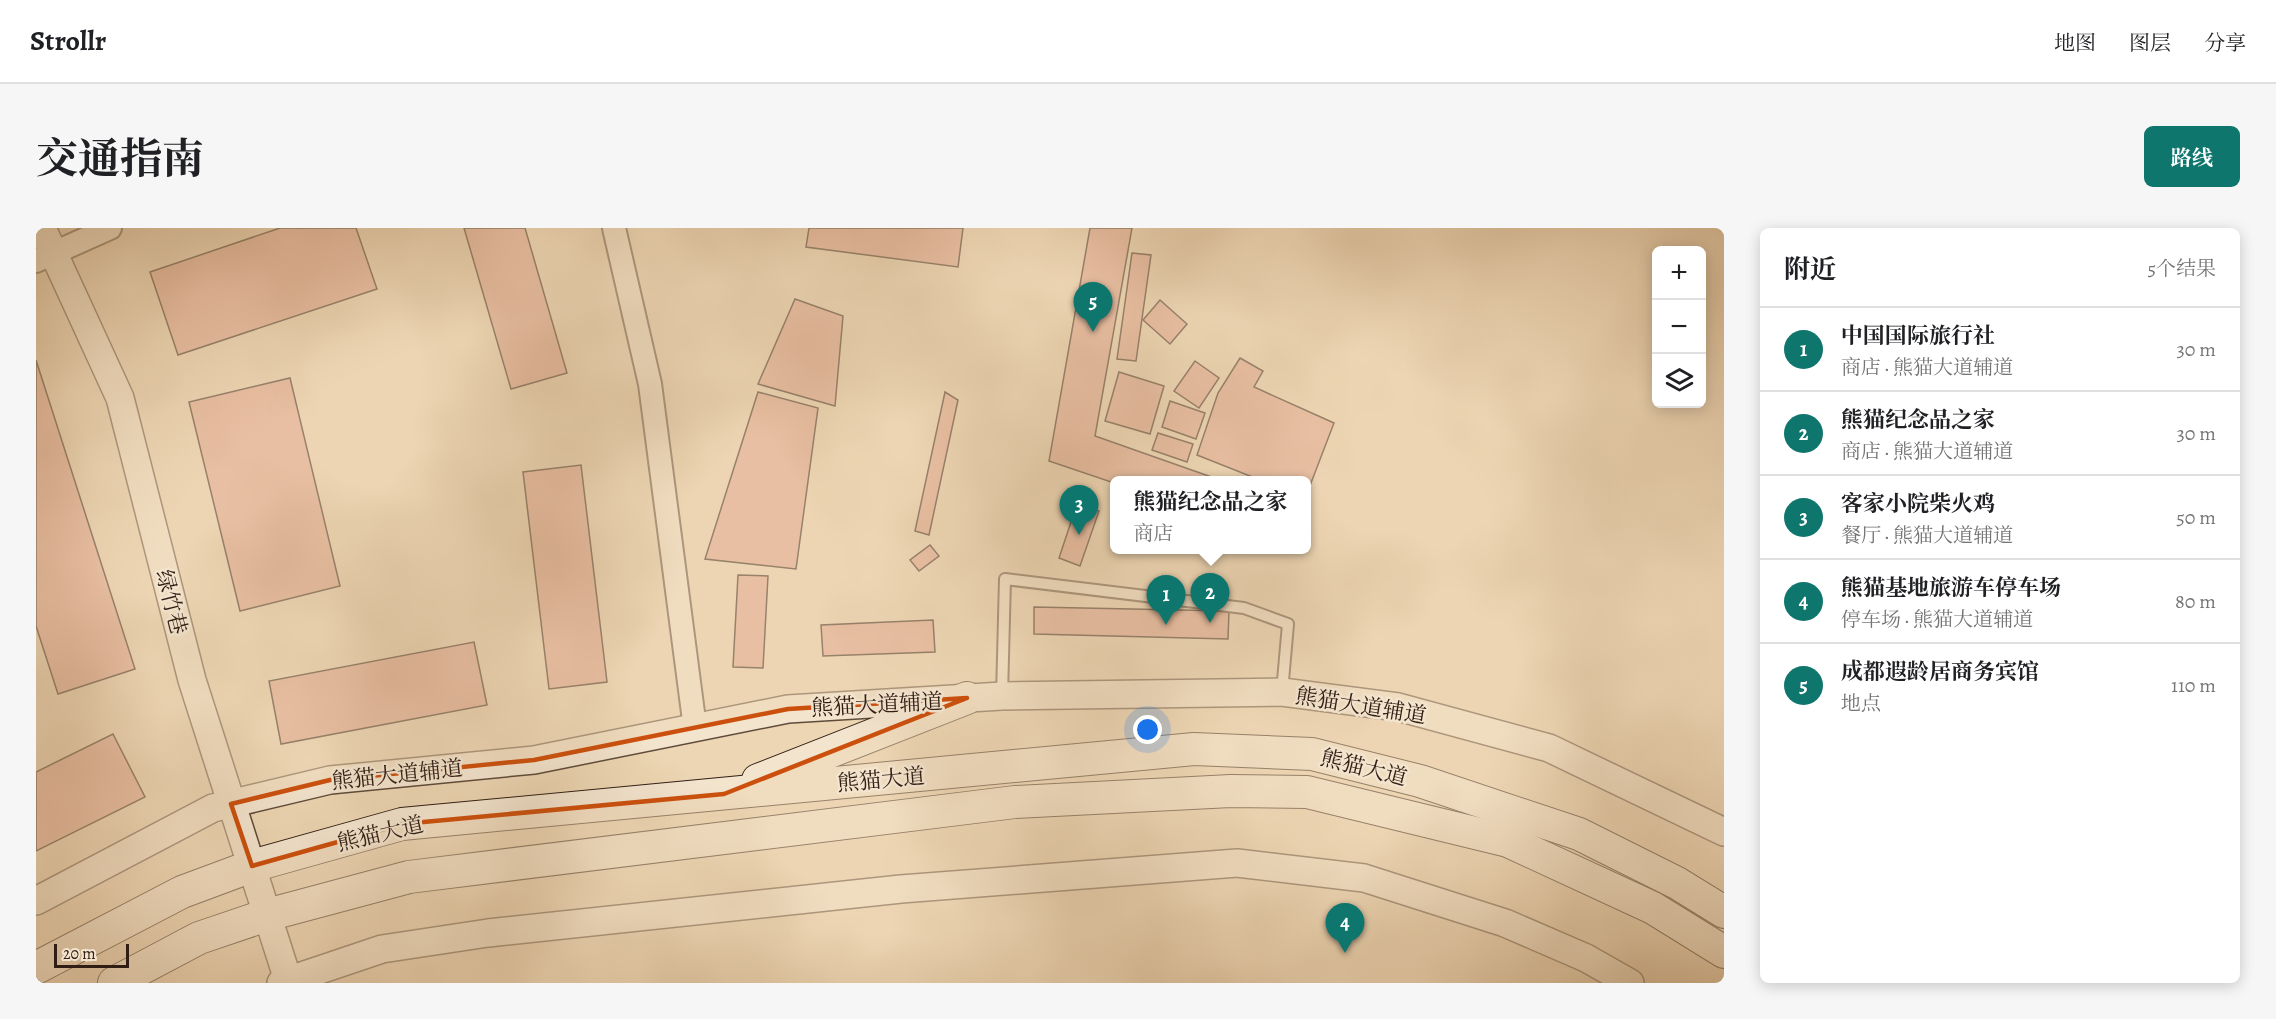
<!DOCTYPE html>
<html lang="zh">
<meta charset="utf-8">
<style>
body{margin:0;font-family:Alegreya,"Noto Serif SC",serif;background:#f6f6f6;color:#202124}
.controls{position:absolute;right:18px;top:18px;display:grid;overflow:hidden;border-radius:9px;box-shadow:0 3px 15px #0003}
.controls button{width:54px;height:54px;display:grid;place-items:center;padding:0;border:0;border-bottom:2px solid #e0e0e0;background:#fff;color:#202124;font:30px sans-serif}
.scale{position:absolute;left:18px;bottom:15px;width:75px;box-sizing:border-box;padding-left:6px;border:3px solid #301d13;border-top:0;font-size:16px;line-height:21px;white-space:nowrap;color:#301d13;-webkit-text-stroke:4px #f3e4ce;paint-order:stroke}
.you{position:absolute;left:1112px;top:502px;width:21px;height:21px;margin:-15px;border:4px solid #fff;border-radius:50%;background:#1a73e8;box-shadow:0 0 0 9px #1a73e833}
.badge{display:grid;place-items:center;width:39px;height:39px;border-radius:50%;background:#0f766e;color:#fff;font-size:20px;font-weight:700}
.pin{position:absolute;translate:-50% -50px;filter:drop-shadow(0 2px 3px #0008)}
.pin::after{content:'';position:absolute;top:32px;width:21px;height:18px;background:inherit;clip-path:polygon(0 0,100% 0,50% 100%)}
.popup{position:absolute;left:1074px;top:248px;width:201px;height:78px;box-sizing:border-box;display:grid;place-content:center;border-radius:9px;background:#fff;filter:drop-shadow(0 2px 4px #0005);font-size:20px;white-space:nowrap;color:#757577}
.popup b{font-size:22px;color:#202124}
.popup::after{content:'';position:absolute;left:50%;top:100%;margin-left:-12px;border:12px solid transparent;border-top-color:#fff}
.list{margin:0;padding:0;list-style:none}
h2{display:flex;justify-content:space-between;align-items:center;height:78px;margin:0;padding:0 24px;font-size:26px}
h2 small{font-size:20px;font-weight:400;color:#757577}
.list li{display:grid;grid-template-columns:39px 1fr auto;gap:18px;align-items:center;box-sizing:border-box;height:84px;padding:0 24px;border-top:2px solid #e0e0e0}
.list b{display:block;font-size:22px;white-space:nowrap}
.list p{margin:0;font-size:20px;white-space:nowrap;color:#757577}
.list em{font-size:20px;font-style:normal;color:#757577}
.icon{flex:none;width:33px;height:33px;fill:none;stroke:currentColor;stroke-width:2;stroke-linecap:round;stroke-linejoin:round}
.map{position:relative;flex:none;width:1688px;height:755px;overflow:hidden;border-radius:9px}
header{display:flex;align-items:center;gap:36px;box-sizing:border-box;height:84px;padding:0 30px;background:#fff;border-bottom:2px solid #e0e0e0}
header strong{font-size:28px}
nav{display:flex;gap:33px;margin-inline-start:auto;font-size:21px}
.intro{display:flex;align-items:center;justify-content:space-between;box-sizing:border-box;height:144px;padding:0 36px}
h1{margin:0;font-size:42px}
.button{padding:15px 27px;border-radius:9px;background:#0f766e;color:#fff;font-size:21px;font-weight:700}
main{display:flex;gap:36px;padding:0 36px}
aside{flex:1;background:#fff;border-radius:9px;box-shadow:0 3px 15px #0003}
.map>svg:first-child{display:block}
.building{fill:#e5a491;stroke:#301d13;stroke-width:1.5}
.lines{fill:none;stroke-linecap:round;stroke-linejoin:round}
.service-casing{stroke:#5f4b3b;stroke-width:14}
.minor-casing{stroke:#5f4b3b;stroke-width:26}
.tertiary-casing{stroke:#5f4b3b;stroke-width:30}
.secondary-casing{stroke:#301d13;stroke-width:34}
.service{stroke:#f3e4ce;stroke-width:10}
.minor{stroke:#f3e4ce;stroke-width:22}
.tertiary{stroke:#f3e4ce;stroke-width:27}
.secondary{stroke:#f3e4ce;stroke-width:32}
.marked{fill:none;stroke:#cc500d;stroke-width:4.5;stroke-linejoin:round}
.labels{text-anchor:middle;stroke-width:5;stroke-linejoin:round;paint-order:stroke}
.street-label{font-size:22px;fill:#301d13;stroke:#f3e4ce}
</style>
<header>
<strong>Strollr</strong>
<nav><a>地图</a><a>图层</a><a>分享</a></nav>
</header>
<div class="intro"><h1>交通指南</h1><a class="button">路线</a></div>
<main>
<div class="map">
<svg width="1688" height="755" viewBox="0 0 1688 755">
<rect width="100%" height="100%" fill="#edd6b3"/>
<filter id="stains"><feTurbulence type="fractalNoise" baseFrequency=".00333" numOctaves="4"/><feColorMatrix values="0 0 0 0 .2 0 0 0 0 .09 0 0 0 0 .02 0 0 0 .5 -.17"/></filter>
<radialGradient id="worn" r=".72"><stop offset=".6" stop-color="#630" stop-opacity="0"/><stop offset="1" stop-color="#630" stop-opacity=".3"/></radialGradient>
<!-- building -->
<g class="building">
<polygon points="244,0 320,0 341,61 142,127 114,44"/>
<polygon points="428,0 489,0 531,145 475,161"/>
<polygon points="773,0 927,0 922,39 770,19"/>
<polygon points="1054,0 1096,0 1059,208 1184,252 1078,252 1078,255 1013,233"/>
<polygon points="1096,25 1115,27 1100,133 1081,131"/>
<polygon points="759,71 807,88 799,178 722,156"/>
<polygon points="1124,72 1151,96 1134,116 1107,92"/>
<polygon points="1204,130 1227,143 1218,159 1298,195 1270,268 1270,252 1224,252 1161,227 1182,165"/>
<polygon points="0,132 99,441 22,466 0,398"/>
<polygon points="1159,133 1183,150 1163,180 1138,163"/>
<polygon points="1083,144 1128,158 1114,206 1069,193"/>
<polygon points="254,150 304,358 204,383 153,174"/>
<polygon points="722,164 782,180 760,341 669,331"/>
<polygon points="909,164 922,172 893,307 879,303"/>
<polygon points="1134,173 1169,185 1160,211 1126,199"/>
<polygon points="1122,205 1157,216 1151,234 1116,222"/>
<polygon points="545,237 571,454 513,461 487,244"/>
<polygon points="1041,276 1063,283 1044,338 1023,330"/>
<polygon points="894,317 903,328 883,343 874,332"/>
<polygon points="702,347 732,348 727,440 697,439"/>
<polygon points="998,379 1193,383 1192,411 998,406"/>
<polygon points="897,392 899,424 787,428 785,397"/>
<polygon points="438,414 451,477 245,516 233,453"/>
<polygon points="77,506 109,569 0,623 0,544"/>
</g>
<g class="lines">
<defs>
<polyline id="service" points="966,468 969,351 1208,380 1252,396 1246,464"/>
<g id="minor">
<polyline points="578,0 614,156 659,500"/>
<polyline points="0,33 74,0"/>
</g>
<g id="tertiary">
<polyline points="6,0 84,170 156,452 253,755"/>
<polyline points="0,673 177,580 294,552 498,532 752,481 966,468 1246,464 1362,479 1513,520 1688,604"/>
<polyline points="245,755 346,721 452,705 865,661 1201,635 1328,650 1469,695 1550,730 1594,755"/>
</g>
<g id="secondary">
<polyline points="722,552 931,470"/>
<polyline points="0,740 146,664 216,638 366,596 1158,521 1276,526 1384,553 1543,606 1641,655 1688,684"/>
<polyline points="78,755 163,710 231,687 373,649 979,574 1195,563 1271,564 1472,613 1617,680 1688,724"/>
</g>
</defs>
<!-- service casing -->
<use href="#service" class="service-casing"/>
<!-- minor casing -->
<use href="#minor" class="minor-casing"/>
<!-- tertiary casing -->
<use href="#tertiary" class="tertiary-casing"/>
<!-- secondary casing -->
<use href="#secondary" class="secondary-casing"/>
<!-- service -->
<use href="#service" class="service"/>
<!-- minor -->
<use href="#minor" class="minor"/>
<!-- tertiary -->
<use href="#tertiary" class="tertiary"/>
<!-- secondary -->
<use href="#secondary" class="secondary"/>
</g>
<!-- marked area -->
<path d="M0 0H1688V755H0ZM931,470L688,566L366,596L216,638L195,576L294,552L498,532L752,481Z" fill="#edd6b3" fill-opacity=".55" fill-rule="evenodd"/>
<path class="marked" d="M931,470L688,566L366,596L216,638L195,576L294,552L498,532L752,481Z"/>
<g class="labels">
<!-- street labels -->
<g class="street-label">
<text transform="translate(136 374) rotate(76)" y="8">绿竹巷</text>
<text transform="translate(841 476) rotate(-3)" y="8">熊猫大道辅道</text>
<text transform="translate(1325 477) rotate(9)" y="8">熊猫大道辅道</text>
<text transform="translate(1328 539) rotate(14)" y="8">熊猫大道</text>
<text transform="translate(361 546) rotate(-6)" y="8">熊猫大道辅道</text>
<text transform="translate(845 551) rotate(-5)" y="8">熊猫大道</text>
<text transform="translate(344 605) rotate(-13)" y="8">熊猫大道</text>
</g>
</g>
<rect width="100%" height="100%" filter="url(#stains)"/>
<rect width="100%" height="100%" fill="url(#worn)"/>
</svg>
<div class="controls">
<button>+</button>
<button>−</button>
<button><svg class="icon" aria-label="layers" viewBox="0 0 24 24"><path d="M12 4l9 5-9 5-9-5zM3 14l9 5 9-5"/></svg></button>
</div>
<div class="scale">20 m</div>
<div class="you"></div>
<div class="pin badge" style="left:1130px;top:397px">1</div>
<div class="pin badge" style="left:1174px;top:395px">2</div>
<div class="popup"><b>熊猫纪念品之家</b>商店</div>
<div class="pin badge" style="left:1043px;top:307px">3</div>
<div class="pin badge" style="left:1309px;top:725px">4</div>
<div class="pin badge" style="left:1057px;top:104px">5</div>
</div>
<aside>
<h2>附近<small>5个结果</small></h2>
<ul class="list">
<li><span class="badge">1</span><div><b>中国国际旅行社</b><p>商店 · 熊猫大道辅道</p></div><em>30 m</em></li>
<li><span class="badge">2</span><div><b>熊猫纪念品之家</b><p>商店 · 熊猫大道辅道</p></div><em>30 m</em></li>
<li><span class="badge">3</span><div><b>客家小院柴火鸡</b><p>餐厅 · 熊猫大道辅道</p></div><em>50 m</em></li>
<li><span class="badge">4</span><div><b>熊猫基地旅游车停车场</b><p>停车场 · 熊猫大道辅道</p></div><em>80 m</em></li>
<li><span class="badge">5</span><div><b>成都遐龄居商务宾馆</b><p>地点</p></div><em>110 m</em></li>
</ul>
</aside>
</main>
